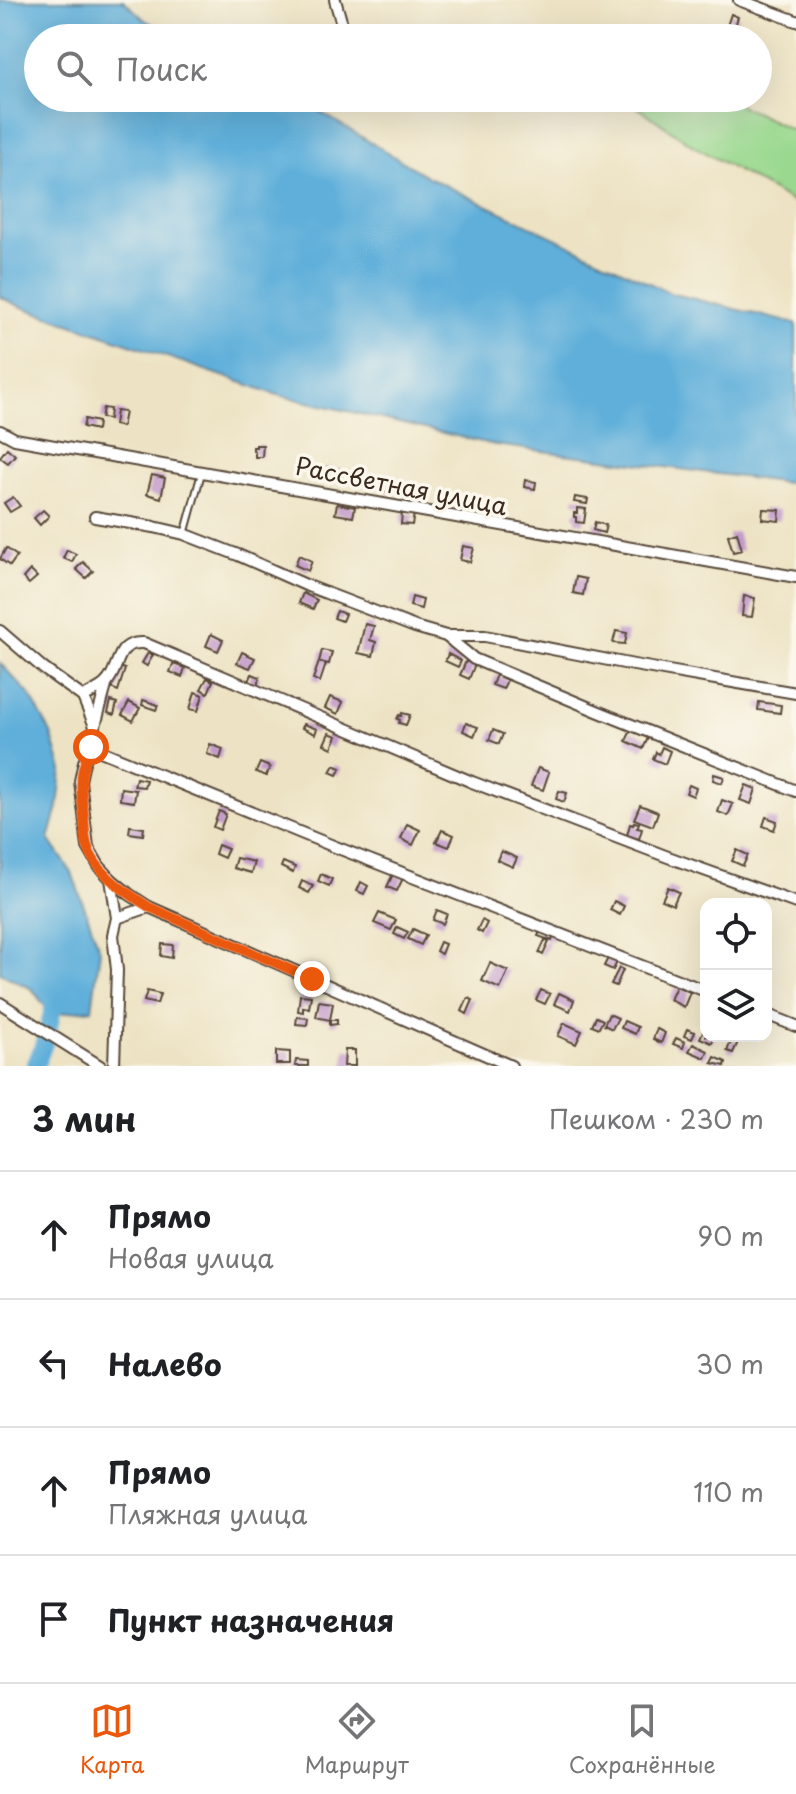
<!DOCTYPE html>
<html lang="ru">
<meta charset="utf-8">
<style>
body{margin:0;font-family:"Playpen Sans",sans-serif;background:#f2f2f2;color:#202124}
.controls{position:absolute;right:24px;bottom:24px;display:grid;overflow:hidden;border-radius:16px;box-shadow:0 8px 32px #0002}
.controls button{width:72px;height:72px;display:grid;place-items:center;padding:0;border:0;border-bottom:2px solid #e0e0e0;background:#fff;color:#202124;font:40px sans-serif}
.stop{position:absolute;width:24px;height:24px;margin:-18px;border:6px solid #ea580c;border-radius:50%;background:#fff}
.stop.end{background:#ea580c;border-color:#fff;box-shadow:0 2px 8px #0008}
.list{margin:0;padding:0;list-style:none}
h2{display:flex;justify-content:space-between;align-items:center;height:104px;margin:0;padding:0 32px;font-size:34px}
h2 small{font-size:26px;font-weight:400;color:#757577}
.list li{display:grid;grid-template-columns:52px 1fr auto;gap:24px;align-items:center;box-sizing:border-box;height:128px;padding:0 32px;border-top:2px solid #e0e0e0}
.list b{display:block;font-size:30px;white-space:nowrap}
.list p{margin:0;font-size:26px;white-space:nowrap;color:#757577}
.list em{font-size:26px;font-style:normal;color:#757577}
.icon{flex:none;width:44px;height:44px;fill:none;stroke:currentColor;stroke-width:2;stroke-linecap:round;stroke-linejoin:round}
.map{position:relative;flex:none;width:796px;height:1066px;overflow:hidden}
.search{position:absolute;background:#fff;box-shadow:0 8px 32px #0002;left:24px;right:24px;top:24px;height:88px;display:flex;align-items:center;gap:20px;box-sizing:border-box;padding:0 28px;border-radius:44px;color:#757577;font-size:30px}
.sheet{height:616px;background:#fff}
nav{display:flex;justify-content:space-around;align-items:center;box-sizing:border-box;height:112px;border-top:2px solid #e0e0e0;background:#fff;font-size:22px;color:#757577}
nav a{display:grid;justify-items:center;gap:4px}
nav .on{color:#ea580c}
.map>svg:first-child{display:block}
.green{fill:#99d88e;stroke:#6a8156;stroke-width:2}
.water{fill:#5fafda;stroke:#4d6c7c;stroke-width:2}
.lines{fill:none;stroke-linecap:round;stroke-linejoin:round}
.river{stroke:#5fafda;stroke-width:18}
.building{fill:#c39acb}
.lane-casing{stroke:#564637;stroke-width:9}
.street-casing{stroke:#564637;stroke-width:14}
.lane{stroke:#fff;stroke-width:5}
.street{stroke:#fff;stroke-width:10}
.route{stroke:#ea580c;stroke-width:10}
.labels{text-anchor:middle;stroke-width:7;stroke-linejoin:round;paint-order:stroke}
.street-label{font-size:24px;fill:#3b2a1e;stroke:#fbf7ec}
</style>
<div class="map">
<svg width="796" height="1066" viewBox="0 0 796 1066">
<rect width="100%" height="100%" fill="#fbf7ec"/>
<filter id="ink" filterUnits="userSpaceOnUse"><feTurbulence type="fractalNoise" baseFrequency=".0125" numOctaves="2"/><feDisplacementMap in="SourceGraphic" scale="16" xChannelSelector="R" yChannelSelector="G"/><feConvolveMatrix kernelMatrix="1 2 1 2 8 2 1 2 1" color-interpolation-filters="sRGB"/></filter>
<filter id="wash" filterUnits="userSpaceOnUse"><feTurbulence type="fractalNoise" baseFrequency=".006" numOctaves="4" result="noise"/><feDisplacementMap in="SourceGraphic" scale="32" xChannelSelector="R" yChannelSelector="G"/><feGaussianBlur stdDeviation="1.8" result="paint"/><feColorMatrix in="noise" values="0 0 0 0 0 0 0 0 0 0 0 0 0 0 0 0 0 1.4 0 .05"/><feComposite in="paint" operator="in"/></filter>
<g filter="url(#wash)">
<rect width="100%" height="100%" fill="#ede3c4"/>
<!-- green -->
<polygon class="green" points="624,98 725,98 796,132 796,204 692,145"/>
<!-- water -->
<g class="water">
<polygon points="0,0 123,0 145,20 180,38 38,38 38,98 297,98 430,178 670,293 796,324 796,484 495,445 278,395 22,307 0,297"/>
<polygon points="0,663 29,694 51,733 62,770 58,807 49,839 72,873 100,950 92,1009 62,1013 44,1005 32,989 0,973"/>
</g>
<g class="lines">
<!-- river -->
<path class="river" d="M35,1066C44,1047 57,1006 54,985"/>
</g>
<g id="blocks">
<!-- building -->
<g class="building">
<polygon points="731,14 738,17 734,29 727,26"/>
<polygon points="103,408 110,409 109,419 101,418"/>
<polygon points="116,411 125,412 122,427 114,425"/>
<polygon points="85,419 98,422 97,430 83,427"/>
<polygon points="256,445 263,445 262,457 255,457 255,451 253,451 253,447 256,447"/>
<polygon points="7,448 15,455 8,463 0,457"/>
<polygon points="327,467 343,470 341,480 325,477"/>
<polygon points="152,475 165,478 161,498 147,494"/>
<polygon points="382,479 392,482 389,492 379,489"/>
<polygon points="525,480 536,482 535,489 524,487"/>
<polygon points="13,497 20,506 10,512 4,503"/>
<polygon points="575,497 588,499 587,504 574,502"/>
<polygon points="337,504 355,507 353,517 335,514"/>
<polygon points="577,508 586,509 584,523 576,522 576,517 574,517 574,513 577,513"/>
<polygon points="763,509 780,510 779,521 762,519"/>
<polygon points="43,510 49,516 40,525 34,518"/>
<polygon points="402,513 414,514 412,525 401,524"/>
<polygon points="595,522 606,525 604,533 593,530"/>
<polygon points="737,532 742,550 733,552 728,535"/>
<polygon points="463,546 474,548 470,562 460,560"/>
<polygon points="6,548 17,556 10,566 0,559"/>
<polygon points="67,550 76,554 72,562 63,558"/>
<polygon points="299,555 312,561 308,571 295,565"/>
<polygon points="83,562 93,571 86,578 76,569"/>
<polygon points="30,570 37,577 29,584 23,578"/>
<polygon points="576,577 586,579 583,595 573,593"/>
<polygon points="303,593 317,600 313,609 299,603"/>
<polygon points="744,596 755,598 752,617 742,616"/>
<polygon points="412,597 423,600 421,609 410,606"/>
<polygon points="337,611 345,614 342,621 334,618"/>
<polygon points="365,624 374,626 370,640 376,642 373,656 358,653"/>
<polygon points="616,631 627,633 625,644 613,643"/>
<polygon points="211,634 223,640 218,651 206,646"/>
<polygon points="322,650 332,652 329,664 319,662"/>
<polygon points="242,652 255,658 250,668 237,663"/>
<polygon points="148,653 153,655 147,666 142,663"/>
<polygon points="448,654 461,661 458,667 445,661"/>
<polygon points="466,661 475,664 469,679 460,675"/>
<polygon points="319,662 326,664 320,682 313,679"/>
<polygon points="173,664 185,668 182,677 170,672"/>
<polygon points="118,666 125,669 118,691 111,688"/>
<polygon points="252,674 260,677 257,685 249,681"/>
<polygon points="496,675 507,680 503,689 492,685"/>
<polygon points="207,678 213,681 208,693 201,689"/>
<polygon points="195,692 203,695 198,711 190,709"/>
<polygon points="330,697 343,702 338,714 325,708"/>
<polygon points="143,700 158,705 156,710 142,705"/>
<polygon points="111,701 117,703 114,715 108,713"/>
<polygon points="129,702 140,708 133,721 122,715"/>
<polygon points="759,702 781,705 780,713 758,710"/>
<polygon points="402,713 410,715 406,725 399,723 400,720 397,719 399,715 401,716"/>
<polygon points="466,723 478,727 474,736 463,731"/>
<polygon points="304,724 317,729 315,734 302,728"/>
<polygon points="493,730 503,734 499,744 489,740"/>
<polygon points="631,730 648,738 643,749 626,741"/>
<polygon points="329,733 337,736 332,748 324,744"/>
<polygon points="210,744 223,749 220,759 207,754"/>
<polygon points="662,747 670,751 665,764 653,759 656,752 659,754"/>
<polygon points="260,763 270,767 266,776 256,772"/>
<polygon points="334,765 341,768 337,775 330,772"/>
<polygon points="538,768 549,772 543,790 531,786"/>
<polygon points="714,774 724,777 722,783 713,780"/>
<polygon points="136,778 146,780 144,787 134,786"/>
<polygon points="689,785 696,788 693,796 686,793"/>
<polygon points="746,785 756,789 751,804 740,800"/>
<polygon points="121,788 136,790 134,802 120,800"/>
<polygon points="559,791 567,793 564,802 556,799"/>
<polygon points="722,800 733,804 728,816 718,812"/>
<polygon points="640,805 658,812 653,826 634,819"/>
<polygon points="219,811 226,814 220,830 213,827"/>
<polygon points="766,817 777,821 774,830 763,826"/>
<polygon points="634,822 639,823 637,828 642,829 639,839 627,835 630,824 633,825"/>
<polygon points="407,824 420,830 413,845 401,839"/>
<polygon points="130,826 144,828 143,835 129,833"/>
<polygon points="442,830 454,835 449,847 436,842"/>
<polygon points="218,845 228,849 224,858 215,854"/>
<polygon points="737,850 748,855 743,866 732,861"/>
<polygon points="501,851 517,858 513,867 497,860"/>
<polygon points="236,858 254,862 251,873 233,868"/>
<polygon points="283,862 295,867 293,873 281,867"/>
<polygon points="321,874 332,879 329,886 318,881"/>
<polygon points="393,874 403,878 397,891 387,887"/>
<polygon points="302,881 313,886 309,893 299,888"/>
<polygon points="361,882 368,886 364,894 357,891"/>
<polygon points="668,887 679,892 673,905 662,900"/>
<polygon points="614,901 624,906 620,915 610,910"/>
<polygon points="437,910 447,914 443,924 433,920"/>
<polygon points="379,913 396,920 391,930 374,923"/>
<polygon points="482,920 487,923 482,933 477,930"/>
<polygon points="397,927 408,932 404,939 394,934"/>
<polygon points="413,929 426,935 421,945 408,939"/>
<polygon points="541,929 554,935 552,941 538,936"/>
<polygon points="545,940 549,942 543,955 539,953"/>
<polygon points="440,942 445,944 441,954 436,951"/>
<polygon points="162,944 173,945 172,958 161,956"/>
<polygon points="609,956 618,960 613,970 604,966"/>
<polygon points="490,963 508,971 500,989 482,981"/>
<polygon points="619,968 623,970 616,986 611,984"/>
<polygon points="676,986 690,992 684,1007 670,1000"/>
<polygon points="541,990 550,994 545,1004 536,1000"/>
<polygon points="147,991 160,994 157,1004 144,1001"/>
<polygon points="559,993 574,1000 570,1011 554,1004"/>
<polygon points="300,995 311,996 309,1008 303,1007 303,1012 298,1011"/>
<polygon points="468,998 473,1000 467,1014 462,1011"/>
<polygon points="319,1001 333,1003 330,1020 337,1020 337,1024 330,1025 330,1020 316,1017"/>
<polygon points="609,1014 618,1018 612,1029 604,1025"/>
<polygon points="297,1017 308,1018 307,1025 296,1024"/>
<polygon points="596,1017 603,1020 599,1028 592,1025"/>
<polygon points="624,1021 638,1027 635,1034 621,1028"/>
<polygon points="564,1023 582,1031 576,1044 558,1036"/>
<polygon points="706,1025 706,1036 715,1036 712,1043 700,1038"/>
<polygon points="657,1029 665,1033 661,1043 653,1039"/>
<polygon points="687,1029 695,1032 692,1039 684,1036"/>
<polygon points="676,1038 685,1042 683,1048 673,1044"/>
<polygon points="732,1039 738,1042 733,1053 727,1051"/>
<polygon points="693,1044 708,1051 705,1058 689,1051"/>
<polygon points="345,1050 355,1050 355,1066 344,1066"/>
<polygon points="276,1051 290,1052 290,1064 276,1064"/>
<polygon points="715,1057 726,1062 725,1066 712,1063"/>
<polygon points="296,1060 308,1061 308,1066 295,1066"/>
</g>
</g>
</g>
<g filter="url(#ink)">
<use href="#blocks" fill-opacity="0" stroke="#564637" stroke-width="2"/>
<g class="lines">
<defs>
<polyline id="lane" points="185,533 202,471"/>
<g id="street">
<polyline points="335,0 346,38"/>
<polyline points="739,0 796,21"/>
<path d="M0,431L15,439C276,483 535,533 796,577"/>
<polyline points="95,517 154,527 184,534 238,555 308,586 415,627 446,636 485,636 634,665 796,693"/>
<polyline points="0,631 44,669 83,697 95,726 91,747 84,762 80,781 88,847 99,866 111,879 117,918 113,935 117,970 114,1066"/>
<polyline points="446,636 474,659 597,711 796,791"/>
<path d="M83,697C90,693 100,689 106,683C121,668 114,641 144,643L472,782L668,857L796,903"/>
<polyline points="95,726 107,682"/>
<polyline points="91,747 333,846 706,991"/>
<polyline points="112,880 129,894 149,907"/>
<polyline points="117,918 149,907 511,1066"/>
<polyline points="0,1003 100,1066"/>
<polyline points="766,1014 796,1026"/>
</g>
</defs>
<!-- lane casing -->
<use href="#lane" class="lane-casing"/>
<!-- street casing -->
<use href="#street" class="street-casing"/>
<!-- lane -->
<use href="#lane" class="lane"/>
<!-- street -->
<use href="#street" class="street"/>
</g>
</g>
<g class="lines" filter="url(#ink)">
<!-- route -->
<path class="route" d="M91,747C80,770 80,783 83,808C85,820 84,834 87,845C95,873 126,892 149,907L312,979"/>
</g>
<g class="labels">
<!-- street labels -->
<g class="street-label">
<text transform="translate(401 487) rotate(11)" y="8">Рассветная улица</text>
</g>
</g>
</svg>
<div class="controls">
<button><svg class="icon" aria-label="locate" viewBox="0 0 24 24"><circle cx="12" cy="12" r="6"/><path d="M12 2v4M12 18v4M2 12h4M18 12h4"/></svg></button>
<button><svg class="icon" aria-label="layers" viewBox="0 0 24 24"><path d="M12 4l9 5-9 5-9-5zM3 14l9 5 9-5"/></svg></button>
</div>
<div class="stop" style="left:91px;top:747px"></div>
<div class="stop end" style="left:312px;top:979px"></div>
<div class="search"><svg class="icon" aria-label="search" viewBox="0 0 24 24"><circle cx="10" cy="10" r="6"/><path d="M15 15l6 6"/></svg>Поиск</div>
</div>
<section class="sheet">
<h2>3 мин<small>Пешком · 230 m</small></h2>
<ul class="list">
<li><svg class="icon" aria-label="ahead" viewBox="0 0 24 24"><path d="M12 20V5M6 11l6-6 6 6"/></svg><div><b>Прямо</b><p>Новая улица</p></div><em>90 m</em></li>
<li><svg class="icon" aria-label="left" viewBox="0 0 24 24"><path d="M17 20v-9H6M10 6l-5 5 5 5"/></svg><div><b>Налево</b></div><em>30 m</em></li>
<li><svg class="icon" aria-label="ahead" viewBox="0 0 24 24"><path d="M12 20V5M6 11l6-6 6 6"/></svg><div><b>Прямо</b><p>Пляжная улица</p></div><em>110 m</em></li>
<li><svg class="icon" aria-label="arrive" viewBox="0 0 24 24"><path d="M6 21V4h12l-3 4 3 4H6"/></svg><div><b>Пункт назначения</b></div></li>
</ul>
</section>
<nav>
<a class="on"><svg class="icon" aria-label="map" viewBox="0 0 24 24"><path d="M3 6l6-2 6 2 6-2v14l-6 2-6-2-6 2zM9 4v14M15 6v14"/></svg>Карта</a>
<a><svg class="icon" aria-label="directions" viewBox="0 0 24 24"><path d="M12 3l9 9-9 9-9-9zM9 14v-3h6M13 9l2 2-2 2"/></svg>Маршрут</a>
<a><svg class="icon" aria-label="saved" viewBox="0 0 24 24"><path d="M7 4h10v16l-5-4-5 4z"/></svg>Сохранённые</a>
</nav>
